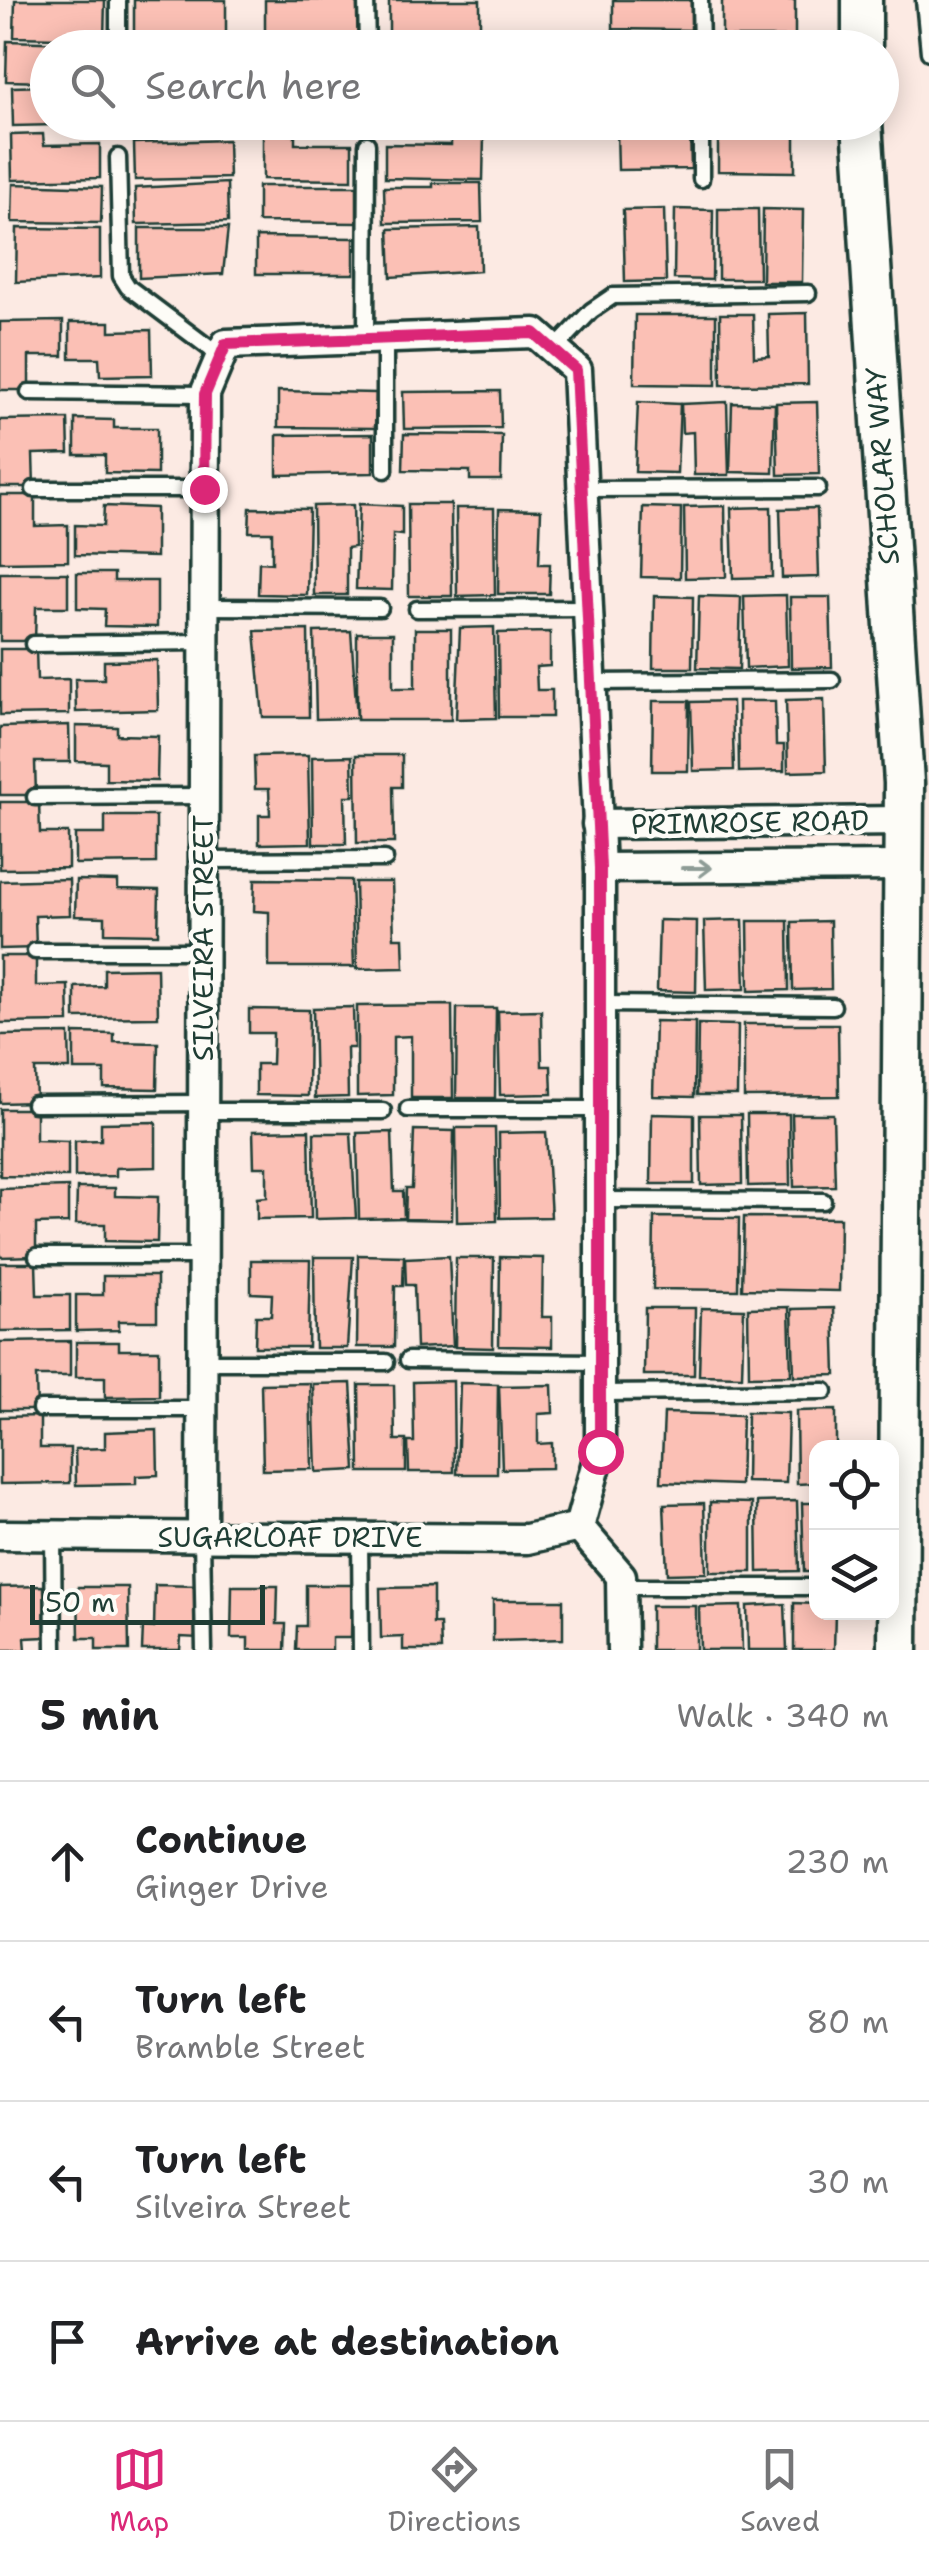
<!DOCTYPE html>
<meta charset="utf-8">
<style>
body{margin:0;font-family:"Shantell Sans",sans-serif;background:#f2f2f2;color:#202124}
.controls{position:absolute;right:30px;bottom:30px;display:grid;overflow:hidden;border-radius:20px;box-shadow:0 5px 25px #0003}
.controls button{width:90px;height:90px;display:grid;place-items:center;padding:0;border:0;border-bottom:2px solid #e0e0e0;background:#fff;color:#202124;font:50px sans-serif}
.scale{position:absolute;left:30px;bottom:25px;width:235px;box-sizing:border-box;padding-left:10px;border:5px solid #1f3d34;border-top:0;font-size:28px;line-height:35px;white-space:nowrap;color:#1f3d34;-webkit-text-stroke:8px #fdfcf7;paint-order:stroke}
.stop{position:absolute;width:30px;height:30px;margin:-22px;border:8px solid #db2777;border-radius:50%;background:#fff}
.stop.end{background:#db2777;border-color:#fff;box-shadow:0 2px 10px #0008}
.list{margin:0;padding:0;list-style:none}
h2{display:flex;justify-content:space-between;align-items:center;height:130px;margin:0;padding:0 40px;font-size:42px}
h2 small{font-size:32px;font-weight:400;color:#757577}
.list li{display:grid;grid-template-columns:65px 1fr auto;gap:30px;align-items:center;box-sizing:border-box;height:160px;padding:0 40px;border-top:2px solid #e0e0e0}
.list b{display:block;font-size:38px;white-space:nowrap}
.list p{margin:0;font-size:32px;white-space:nowrap;color:#757577}
.list em{font-size:32px;font-style:normal;color:#757577}
.icon{flex:none;width:55px;height:55px;fill:none;stroke:currentColor;stroke-width:2;stroke-linecap:round;stroke-linejoin:round}
.map{position:relative;flex:none;width:929px;height:1650px;overflow:hidden}
.search{position:absolute;background:#fff;box-shadow:0 5px 25px #0003;left:30px;right:30px;top:30px;height:110px;display:flex;align-items:center;gap:25px;box-sizing:border-box;padding:0 35px;border-radius:55px;color:#757577;font-size:38px}
.sheet{height:770px;background:#fff}
nav{display:flex;justify-content:space-around;align-items:center;box-sizing:border-box;height:140px;border-top:2px solid #e0e0e0;background:#fff;font-size:28px;color:#757577}
nav a{display:grid;justify-items:center;gap:5px}
nav .on{color:#db2777}
.map>svg:first-child{display:block}
.building{fill:#fbc0b5;stroke:#1f3d34;stroke-width:2.5}
.lines{fill:none;stroke-linecap:round;stroke-linejoin:round}
.lane-casing{stroke:#1f3d34;stroke-width:21}
.street-casing{stroke:#1f3d34;stroke-width:35}
.secondary-casing{stroke:#1f3d34;stroke-width:45}
.lane{stroke:#fdfcf7;stroke-width:14}
.street{stroke:#fdfcf7;stroke-width:28}
.secondary{stroke:#fdfcf7;stroke-width:38}
.oneway{stroke:#8e9c96}
.route{stroke:#db2777;stroke-width:12}
.labels{text-anchor:middle;stroke-width:9;stroke-linejoin:round;paint-order:stroke}
.street-label{font-size:28px;fill:#1f3d34;stroke:#fdfcf7}
</style>
<div class="map">
<svg width="929" height="1650" viewBox="0 0 929 1650">
<rect width="100%" height="100%" fill="#fceae3"/>
<filter id="ink" filterUnits="userSpaceOnUse"><feTurbulence type="fractalNoise" baseFrequency=".01" numOctaves="2"/><feDisplacementMap in="SourceGraphic" scale="20" xChannelSelector="R" yChannelSelector="G"/><feConvolveMatrix kernelMatrix="1 2 1 2 8 2 1 2 1" color-interpolation-filters="sRGB"/></filter>
<g filter="url(#ink)">
<!-- building -->
<g class="building">
<polygon points="15,0 105,0 104,39 14,37"/>
<polygon points="134,0 226,0 226,37 134,38"/>
<polygon points="265,0 357,0 358,36 265,37"/>
<polygon points="389,0 480,0 480,37 389,38"/>
<polygon points="613,0 691,0 691,30 613,29"/>
<rect x="722" y="0" width="73" height="37"/>
<polygon points="622,34 689,35 689,48 621,48"/>
<polygon points="7,41 104,44 103,48 48,48 48,82 6,81"/>
<polygon points="356,42 356,48 264,48 264,43"/>
<polygon points="480,42 480,48 384,48 384,44"/>
<polygon points="226,43 226,48 131,48 131,44"/>
<polygon points="48,86 48,122 101,124 13,126 12,87"/>
<rect x="132" y="122" width="97" height="3"/>
<polygon points="263,122 351,122 351,126 263,124"/>
<polygon points="385,122 482,122 482,127"/>
<polygon points="724,122 795,122 795,131 724,130"/>
<polygon points="690,128 691,169 618,170 617,130"/>
<polygon points="43,134 44,145 100,144 100,178 12,180 11,135"/>
<polygon points="263,134 295,135 295,144 352,144 352,180 263,179"/>
<polygon points="451,134 484,135 483,180 385,178 385,144 451,145"/>
<polygon points="718,136 795,136 795,172 718,171"/>
<polygon points="228,140 229,178 135,180 134,143"/>
<polygon points="227,183 228,222 136,224 135,188"/>
<polygon points="433,183 481,183 482,222 385,223 384,187 433,187"/>
<polygon points="13,184 102,187 101,223 12,222"/>
<polygon points="258,186 357,186 357,223 258,222"/>
<polygon points="664,209 666,281 625,282 623,210"/>
<polygon points="675,209 713,210 712,280 674,279"/>
<polygon points="718,209 758,209 759,279 718,279"/>
<polygon points="763,209 803,210 802,282 762,282"/>
<polygon points="479,227 480,271 391,277 389,229"/>
<polygon points="17,228 100,229 100,278 16,282"/>
<polygon points="139,228 228,228 223,274 139,278"/>
<polygon points="256,237 354,238 354,274 256,274"/>
<polygon points="807,313 808,384 721,385 720,314 753,314 754,357 769,356 768,314"/>
<polygon points="635,315 716,315 716,385 634,384"/>
<polygon points="63,321 63,356 29,356 29,390 0,390 0,322"/>
<polygon points="70,322 110,322 110,331 151,330 152,375 100,376 99,358 70,358"/>
<polygon points="278,391 376,393 375,428 278,427"/>
<polygon points="500,391 501,428 404,429 403,392"/>
<polygon points="638,402 680,404 677,473 635,472"/>
<polygon points="727,402 729,475 694,475 693,432 682,433 681,404"/>
<polygon points="817,402 819,474 778,475 776,403"/>
<polygon points="732,403 775,404 773,473 730,472"/>
<polygon points="68,419 69,453 33,454 34,487 0,487 0,420"/>
<polygon points="75,419 114,420 114,428 157,428 157,474 105,473 105,455 75,455"/>
<polygon points="373,434 373,473 277,475 277,435"/>
<polygon points="404,434 502,435 501,480 470,480 470,471 403,470"/>
<polygon points="0,495 35,495 35,526 68,525 68,561 0,562"/>
<polygon points="359,504 402,506 402,535 393,534 392,590 356,589"/>
<polygon points="408,504 451,504 452,596 409,596"/>
<polygon points="353,505 354,547 347,548 347,595 314,595 313,506"/>
<polygon points="104,506 156,508 156,557 75,555 75,525 103,526"/>
<polygon points="725,506 726,577 685,578 684,507"/>
<polygon points="643,507 681,508 680,578 641,577"/>
<polygon points="771,507 772,577 733,578 731,508"/>
<polygon points="250,508 309,509 307,595 258,594 259,562 272,563 272,532 249,532"/>
<polygon points="456,508 494,508 495,595 457,596"/>
<polygon points="817,508 819,577 782,578 780,509"/>
<polygon points="499,509 541,510 539,564 550,564 549,594 498,594"/>
<polygon points="0,573 68,573 68,607 36,607 35,641 0,641"/>
<polygon points="77,573 114,573 114,581 157,581 157,627 104,626 105,609 77,608"/>
<polygon points="786,595 788,666 746,668 744,596"/>
<polygon points="654,596 693,597 692,668 653,668"/>
<polygon points="699,596 741,597 739,669 697,668"/>
<polygon points="790,597 830,597 832,667 791,668"/>
<polygon points="494,627 496,718 456,719 460,628"/>
<polygon points="415,629 451,629 451,720 357,720 357,633 393,633 393,688 415,688"/>
<polygon points="308,630 309,717 263,717 255,631"/>
<polygon points="351,631 357,718 316,719 314,632"/>
<polygon points="550,632 550,666 536,667 537,690 552,690 552,717 499,717 498,633"/>
<polygon points="0,649 36,649 37,680 69,679 69,714 0,715"/>
<polygon points="157,660 158,710 76,712 75,679 104,679 104,661"/>
<polygon points="824,699 826,771 788,772 786,700"/>
<polygon points="653,701 689,701 688,771 652,771"/>
<polygon points="732,701 734,770 693,771 691,702"/>
<polygon points="738,701 775,701 776,745 784,745 784,771 739,772"/>
<polygon points="69,725 70,762 35,762 36,795 0,795 0,727"/>
<polygon points="76,726 117,727 117,735 158,736 157,781 106,780 106,762 76,761"/>
<polygon points="308,755 310,843 259,844 259,815 270,815 269,789 255,789 254,756"/>
<polygon points="356,755 402,755 402,787 393,787 394,843 357,843"/>
<polygon points="352,756 353,796 345,796 346,844 313,844 312,757"/>
<polygon points="0,802 39,802 40,833 68,833 68,868 0,869"/>
<polygon points="105,816 156,816 156,863 75,864 75,834 105,834"/>
<polygon points="69,879 70,915 35,916 36,948 0,949 0,881"/>
<polygon points="255,879 351,880 354,967 269,967 269,912 254,911"/>
<polygon points="76,880 118,881 118,889 159,890 158,934 105,933 105,917 75,916"/>
<polygon points="355,882 392,882 394,938 403,938 404,968 357,969"/>
<polygon points="659,920 697,921 696,992 657,991"/>
<polygon points="743,920 745,989 706,990 704,921"/>
<polygon points="748,921 788,921 789,990 749,991"/>
<polygon points="830,921 831,989 793,990 792,922"/>
<polygon points="0,956 36,956 36,986 68,985 69,1022 0,1023"/>
<polygon points="157,968 158,1017 75,1018 75,987 104,986 104,969"/>
<polygon points="452,1005 453,1098 411,1098 411,1036 393,1037 393,1095 357,1096 357,1006"/>
<polygon points="353,1007 354,1048 347,1048 348,1097 315,1098 313,1008"/>
<polygon points="457,1008 496,1008 495,1098 456,1098"/>
<polygon points="249,1009 309,1010 308,1096 256,1095 256,1064 272,1064 273,1033 249,1033"/>
<polygon points="541,1010 542,1066 551,1066 552,1094 500,1095 498,1011"/>
<polygon points="655,1021 695,1022 694,1097 653,1096"/>
<polygon points="698,1024 738,1025 737,1095 697,1095"/>
<polygon points="744,1024 838,1024 839,1096 744,1097"/>
<polygon points="74,1033 114,1034 114,1042 158,1043 157,1089 104,1088 104,1070 74,1070"/>
<polygon points="69,1034 70,1069 35,1069 36,1102 0,1103 0,1035"/>
<polygon points="0,1109 36,1109 36,1140 68,1141 68,1177 0,1176"/>
<polygon points="652,1114 694,1115 694,1184 651,1184"/>
<polygon points="747,1114 789,1114 790,1185 748,1186"/>
<polygon points="792,1114 833,1114 835,1186 794,1187"/>
<polygon points="700,1115 741,1115 742,1184 701,1185"/>
<polygon points="156,1122 156,1167 116,1168 116,1176 75,1177 75,1141 101,1140 101,1123"/>
<polygon points="456,1128 495,1128 497,1221 457,1222"/>
<polygon points="309,1130 311,1218 257,1219 257,1198 267,1197 267,1167 254,1167 253,1131"/>
<polygon points="414,1130 454,1131 452,1220 405,1219 406,1188 412,1188"/>
<polygon points="392,1132 394,1191 403,1191 404,1218 359,1219 357,1133"/>
<polygon points="546,1132 551,1217 500,1218 499,1133"/>
<polygon points="314,1133 351,1133 356,1218 315,1219"/>
<polygon points="68,1187 68,1223 36,1224 36,1256 0,1257 0,1189"/>
<polygon points="77,1188 115,1188 115,1196 158,1197 157,1242 105,1241 105,1224 76,1224"/>
<polygon points="654,1217 739,1218 738,1290 653,1289"/>
<polygon points="744,1217 840,1218 839,1291 742,1289"/>
<polygon points="358,1255 404,1256 403,1286 395,1286 394,1347 357,1347"/>
<polygon points="449,1256 453,1346 416,1348 414,1285 406,1285 405,1258"/>
<polygon points="314,1257 353,1257 347,1348 315,1348"/>
<polygon points="500,1257 543,1258 542,1317 552,1317 552,1347 499,1346"/>
<polygon points="456,1258 494,1258 493,1348 455,1347"/>
<polygon points="251,1260 310,1260 308,1347 255,1347 256,1316 271,1316 272,1294 251,1293"/>
<polygon points="0,1263 36,1263 37,1295 70,1295 70,1330 0,1331"/>
<polygon points="103,1276 157,1276 157,1321 119,1321 119,1330 76,1331 76,1295 103,1295"/>
<polygon points="789,1307 791,1375 749,1376 748,1308"/>
<polygon points="645,1308 695,1308 694,1375 644,1375"/>
<polygon points="701,1308 744,1309 742,1376 699,1375"/>
<polygon points="834,1308 836,1375 794,1376 792,1309"/>
<polygon points="70,1341 70,1376 36,1376 37,1410 0,1410 0,1342"/>
<polygon points="76,1342 119,1342 119,1350 159,1350 159,1396 105,1397 105,1377 76,1377"/>
<polygon points="453,1381 454,1472 409,1472 408,1442 414,1442 413,1382"/>
<polygon points="310,1383 312,1469 263,1470 261,1384"/>
<polygon points="351,1383 356,1470 316,1472 313,1384"/>
<polygon points="460,1383 498,1384 497,1474 457,1474"/>
<polygon points="359,1385 394,1385 395,1440 406,1440 406,1472 360,1472"/>
<polygon points="552,1385 553,1413 538,1414 538,1444 552,1443 552,1468 502,1469 499,1386"/>
<polygon points="836,1410 836,1448 816,1448 816,1483 797,1484 796,1411"/>
<polygon points="747,1412 788,1413 786,1483 746,1482"/>
<polygon points="664,1413 742,1415 740,1485 661,1482"/>
<polygon points="40,1416 40,1448 70,1448 70,1483 0,1484 0,1417"/>
<polygon points="157,1430 158,1475 136,1476 136,1484 76,1485 75,1449 105,1448 105,1432"/>
<polygon points="797,1501 799,1571 758,1572 757,1502"/>
<polygon points="710,1502 752,1503 752,1572 710,1572"/>
<polygon points="704,1503 706,1573 667,1574 664,1504"/>
<polygon points="802,1503 816,1503 816,1572 804,1572"/>
<polygon points="155,1585 200,1586 199,1638 181,1637 180,1650 142,1650 143,1627 154,1628"/>
<polygon points="306,1585 352,1585 351,1638 332,1638 332,1650 296,1650 297,1626 306,1626"/>
<polygon points="44,1586 45,1637 25,1638 26,1650 0,1650 0,1587"/>
<polygon points="232,1586 278,1586 277,1624 286,1624 285,1650 248,1650 248,1638 231,1638"/>
<polygon points="78,1587 128,1587 129,1650 96,1650 96,1638 79,1638"/>
<polygon points="433,1587 433,1624 440,1624 441,1650 403,1650 403,1637 381,1638 380,1588"/>
<polygon points="493,1600 563,1600 563,1639 493,1641"/>
<polygon points="794,1603 816,1604 816,1612 835,1612 834,1650 794,1650"/>
<polygon points="785,1604 787,1650 748,1650 747,1606"/>
<rect x="651" y="1606" width="45" height="44"/>
<polygon points="741,1606 742,1650 700,1650 699,1607"/>
</g>
<g class="lines">
<defs>
<g id="lane">
<polyline points="118,0 118,48"/>
<polyline points="366,0 367,48"/>
<polyline points="700,0 701,48"/>
<polyline points="924,0 929,52"/>
<polyline points="701,122 701,179"/>
<polyline points="118,157 121,276 128,287 220,356"/>
<polyline points="366,336 367,144"/>
<polyline points="385,337 385,470"/>
<polyline points="554,350 591,311 613,296 808,293"/>
<polyline points="29,392 205,394"/>
<polyline points="34,489 204,489"/>
<polyline points="582,489 818,488"/>
<polyline points="204,607 380,608"/>
<polyline points="417,609 587,608"/>
<polyline points="33,644 204,642"/>
<polyline points="591,682 832,680"/>
<polyline points="35,797 203,796"/>
<polyline points="203,860 385,859"/>
<polyline points="35,951 203,951"/>
<polyline points="600,1004 833,1006"/>
<polyline points="34,1104 203,1103"/>
<polyline points="408,1109 600,1109"/>
<polyline points="203,1111 383,1111"/>
<polyline points="600,1200 823,1201"/>
<polyline points="37,1256 203,1256"/>
<polyline points="408,1360 600,1362"/>
<polyline points="203,1362 386,1362"/>
<polyline points="600,1393 825,1391"/>
<polyline points="40,1409 202,1409"/>
<polyline points="53,1535 54,1650"/>
<polyline points="202,1537 204,1650"/>
<polyline points="360,1538 361,1650"/>
<polyline points="621,1587 816,1587"/>
</g>
<g id="street">
<polyline points="597,824 904,821"/>
<polyline points="600,868 904,866"/>
<polyline points="579,1527 621,1576 622,1650"/>
<polyline points="0,1535 527,1539 579,1527"/>
<polyline points="202,1537 205,394 226,344 535,333 577,370 600,868 600,1451 579,1527"/>
</g>
<g id="secondary">
<polyline points="862,0 862,48"/>
<polyline points="862,122 904,783 898,1650"/>
</g>
</defs>
<!-- lane casing -->
<use href="#lane" class="lane-casing"/>
<!-- street casing -->
<use href="#street" class="street-casing"/>
<!-- secondary casing -->
<use href="#secondary" class="secondary-casing"/>
<!-- lane -->
<use href="#lane" class="lane"/>
<!-- street -->
<use href="#street" class="street"/>
<!-- secondary -->
<use href="#secondary" class="secondary"/>
</g>
<!-- one-way arrows -->
<defs><path id="oneway-shaft" d="M-6 0H5M1.5-3L5.5 0L1.5 3" fill="none" stroke-width="1.6" stroke-linecap="round" stroke-linejoin="round" transform="scale(2.5)"/></defs>
<use class="oneway" href="#oneway-shaft" transform="translate(697 868)"/>
</g>
<g class="lines" filter="url(#ink)">
<!-- route -->
<polyline class="route" points="204,489 205,394 226,344 534,333 576,370 600,868 600,1451"/>
</g>
<g class="labels">
<!-- street labels -->
<g class="street-label">
<text transform="translate(882 466) rotate(-94)" y="10">SCHOLAR WAY</text>
<text transform="translate(750 822) rotate(-1)" y="10">PRIMROSE ROAD</text>
<text transform="translate(203 938) rotate(-90)" y="10">SILVEIRA STREET</text>
<text x="290" y="1547">SUGARLOAF DRIVE</text>
</g>
</g>
</svg>
<div class="controls">
<button><svg class="icon" aria-label="locate" viewBox="0 0 24 24"><circle cx="12" cy="12" r="6"/><path d="M12 2v4M12 18v4M2 12h4M18 12h4"/></svg></button>
<button><svg class="icon" aria-label="layers" viewBox="0 0 24 24"><path d="M12 4l9 5-9 5-9-5zM3 14l9 5 9-5"/></svg></button>
</div>
<div class="scale">50 m</div>
<div class="stop" style="left:600px;top:1451px"></div>
<div class="stop end" style="left:204px;top:489px"></div>
<div class="search"><svg class="icon" aria-label="search" viewBox="0 0 24 24"><circle cx="10" cy="10" r="6"/><path d="M15 15l6 6"/></svg>Search here</div>
</div>
<section class="sheet">
<h2>5 min<small>Walk · 340 m</small></h2>
<ul class="list">
<li><svg class="icon" aria-label="ahead" viewBox="0 0 24 24"><path d="M12 20V5M6 11l6-6 6 6"/></svg><div><b>Continue</b><p>Ginger Drive</p></div><em>230 m</em></li>
<li><svg class="icon" aria-label="left" viewBox="0 0 24 24"><path d="M17 20v-9H6M10 6l-5 5 5 5"/></svg><div><b>Turn left</b><p>Bramble Street</p></div><em>80 m</em></li>
<li><svg class="icon" aria-label="left" viewBox="0 0 24 24"><path d="M17 20v-9H6M10 6l-5 5 5 5"/></svg><div><b>Turn left</b><p>Silveira Street</p></div><em>30 m</em></li>
<li><svg class="icon" aria-label="arrive" viewBox="0 0 24 24"><path d="M6 21V4h12l-3 4 3 4H6"/></svg><div><b>Arrive at destination</b></div></li>
</ul>
</section>
<nav>
<a class="on"><svg class="icon" aria-label="map" viewBox="0 0 24 24"><path d="M3 6l6-2 6 2 6-2v14l-6 2-6-2-6 2zM9 4v14M15 6v14"/></svg>Map</a>
<a><svg class="icon" aria-label="directions" viewBox="0 0 24 24"><path d="M12 3l9 9-9 9-9-9zM9 14v-3h6M13 9l2 2-2 2"/></svg>Directions</a>
<a><svg class="icon" aria-label="saved" viewBox="0 0 24 24"><path d="M7 4h10v16l-5-4-5 4z"/></svg>Saved</a>
</nav>
